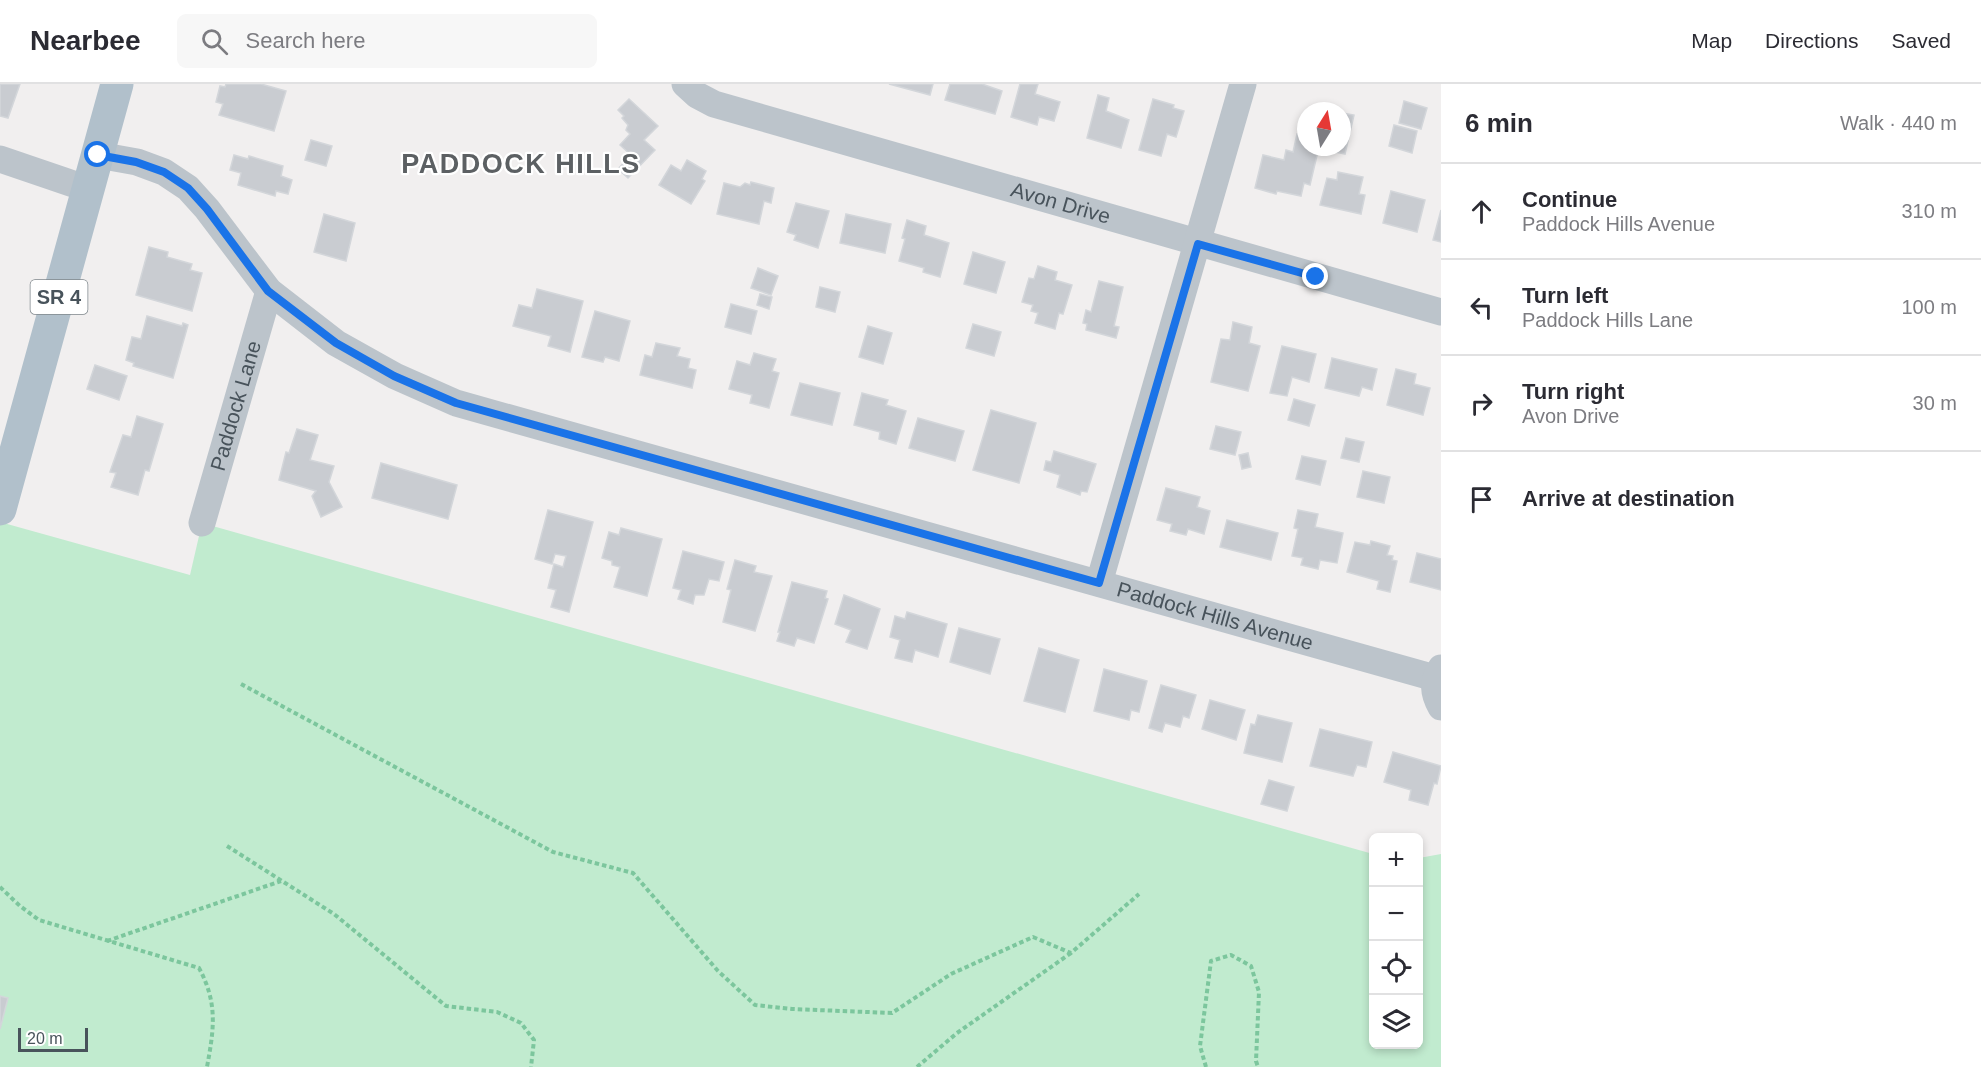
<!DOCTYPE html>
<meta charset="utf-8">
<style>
body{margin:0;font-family:Arial,sans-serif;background:#f7f7f7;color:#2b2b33}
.controls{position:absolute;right:18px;bottom:18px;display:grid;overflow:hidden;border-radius:9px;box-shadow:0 3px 9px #0003}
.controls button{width:54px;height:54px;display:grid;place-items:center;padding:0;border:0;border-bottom:2px solid #e1e1e2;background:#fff;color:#2b2b33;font:30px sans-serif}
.compass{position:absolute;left:1297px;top:18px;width:54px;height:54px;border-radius:50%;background:#fff;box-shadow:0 3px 9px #0003;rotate:11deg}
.scale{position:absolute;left:18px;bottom:15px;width:70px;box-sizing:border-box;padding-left:6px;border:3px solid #48535b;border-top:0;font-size:16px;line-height:21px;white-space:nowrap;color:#48535b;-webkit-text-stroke:4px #fff;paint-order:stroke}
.stop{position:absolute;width:18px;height:18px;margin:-14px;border:4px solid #1a73e8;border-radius:50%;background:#fff}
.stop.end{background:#1a73e8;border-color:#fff;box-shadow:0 2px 6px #0008}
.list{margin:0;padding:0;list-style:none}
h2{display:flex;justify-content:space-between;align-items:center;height:78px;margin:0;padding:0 24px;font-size:26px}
h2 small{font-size:20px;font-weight:400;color:#7c7c81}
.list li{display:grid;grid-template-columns:39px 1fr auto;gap:18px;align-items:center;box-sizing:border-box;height:96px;padding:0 24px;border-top:2px solid #e1e1e2}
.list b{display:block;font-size:22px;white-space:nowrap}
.list p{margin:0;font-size:20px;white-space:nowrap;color:#7c7c81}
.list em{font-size:20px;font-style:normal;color:#7c7c81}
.icon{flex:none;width:33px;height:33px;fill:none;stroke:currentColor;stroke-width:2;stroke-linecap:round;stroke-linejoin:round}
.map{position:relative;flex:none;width:1441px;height:983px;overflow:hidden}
header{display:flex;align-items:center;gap:36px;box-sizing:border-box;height:84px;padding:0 30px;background:#fff;border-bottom:2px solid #e1e1e2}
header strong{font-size:28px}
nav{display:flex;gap:33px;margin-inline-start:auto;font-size:21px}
.search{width:420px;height:54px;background:#f7f7f7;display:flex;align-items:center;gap:15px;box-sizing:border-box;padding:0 21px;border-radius:9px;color:#7c7c81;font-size:22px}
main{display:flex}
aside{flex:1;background:#fff}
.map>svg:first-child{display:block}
.green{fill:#c1ebcf}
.building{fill:#c9ccd1;stroke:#d3d6da;stroke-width:1.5}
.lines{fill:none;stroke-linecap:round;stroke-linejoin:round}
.path{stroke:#7cc69d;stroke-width:4;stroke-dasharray:4.5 3;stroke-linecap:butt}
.minor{stroke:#bcc4cb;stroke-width:27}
.primary{stroke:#b1c0cb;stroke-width:33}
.route{stroke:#1a73e8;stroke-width:8}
.labels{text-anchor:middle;stroke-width:4.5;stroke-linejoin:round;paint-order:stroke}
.shield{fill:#fff;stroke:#7f878c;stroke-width:1.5}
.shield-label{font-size:20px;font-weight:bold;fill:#48535b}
.street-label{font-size:21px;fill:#48535b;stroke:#fff}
.district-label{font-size:27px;font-weight:bold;letter-spacing:1.5px;fill:#5c6063;stroke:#fff}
</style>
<header>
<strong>Nearbee</strong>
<div class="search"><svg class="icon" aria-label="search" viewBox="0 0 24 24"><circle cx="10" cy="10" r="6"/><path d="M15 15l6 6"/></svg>Search here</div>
<nav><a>Map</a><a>Directions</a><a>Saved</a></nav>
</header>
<main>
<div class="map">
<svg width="1441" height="983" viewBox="0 0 1441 983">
<rect width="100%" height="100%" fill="#f1efef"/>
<!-- green -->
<polygon class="green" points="0,438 190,491 202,439 1373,770 1374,960 1418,960 1419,774 1441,770 1441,983 0,983"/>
<!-- building -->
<g class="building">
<polygon points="0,0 20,0 8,34 0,32"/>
<polygon points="226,0 261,0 286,7 274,47 219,31 223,20 216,18 220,2 225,3"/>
<polygon points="889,0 933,0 930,11"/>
<polygon points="950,0 982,0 1002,7 995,30 945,16"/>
<polygon points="1020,0 1038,0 1035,10 1060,18 1054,37 1039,33 1037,41 1011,33"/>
<polygon points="1098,11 1109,14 1106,27 1129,36 1121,64 1087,54"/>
<polygon points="629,15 658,42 644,56 655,66 628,94 618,85 631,71 620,61 630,50 626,46 628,41 622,34 624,32 618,26"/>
<polygon points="1153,15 1174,21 1173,24 1184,27 1176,53 1167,50 1161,72 1139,66"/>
<polygon points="1404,17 1427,24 1421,45 1399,39"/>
<polygon points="1342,29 1354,31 1345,70 1321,65 1321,63 1342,63"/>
<polygon points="1394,41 1417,47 1412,69 1389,62"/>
<polygon points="1297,50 1306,52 1306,63 1319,63 1310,101 1304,99 1301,112 1277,107 1276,110 1255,104 1263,71 1284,76 1286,66 1293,68"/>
<polygon points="311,56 332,62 326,82 305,76"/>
<polygon points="234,71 248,75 249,72 283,82 281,92 292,96 288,110 276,107 275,112 238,101 241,89 230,86"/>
<polygon points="687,76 706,87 702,95 705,97 691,120 659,101 671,81 681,87"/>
<polygon points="1338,88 1363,93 1359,110 1365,111 1361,130 1320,121 1327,94 1337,96"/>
<polygon points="751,98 774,104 771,119 764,117 759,140 717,130 724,99 740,103 745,99 750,101"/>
<polygon points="1391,107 1425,116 1417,148 1383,139"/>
<polygon points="796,119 829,127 818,164 794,156 796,151 787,148"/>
<polygon points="1441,126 1441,158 1433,156"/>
<polygon points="324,130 355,139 346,177 314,168"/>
<polygon points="846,130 891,140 885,169 840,159"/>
<polygon points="907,136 926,142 924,151 949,159 940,193 923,188 924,184 899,177 905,155 902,154"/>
<polygon points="149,163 168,168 167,173 192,180 190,186 202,189 192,227 136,211"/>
<polygon points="973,168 1005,178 996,209 964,200"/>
<polygon points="1038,182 1057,188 1055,196 1072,201 1063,230 1059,229 1055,245 1035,239 1038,229 1031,227 1033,221 1022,218 1029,194 1034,195"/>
<polygon points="758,184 778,192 771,211 751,204"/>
<polygon points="1099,197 1123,203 1114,242 1119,243 1116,254 1086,246 1087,240 1083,239 1086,226 1091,228"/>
<polygon points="820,203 840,208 835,228 816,223"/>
<polygon points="537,205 583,217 570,268 548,262 551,252 513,242 519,221 532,224"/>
<polygon points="760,210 772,213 769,225 757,221"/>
<polygon points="731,220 757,227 751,250 725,243"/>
<polygon points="595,227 630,237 619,277 605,273 603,278 582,273"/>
<polygon points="147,232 182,242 183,239 188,241 173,294 133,282 134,279 126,276 132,253 141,255"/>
<polygon points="1233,238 1252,243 1249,259 1260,262 1248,307 1211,298 1221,255 1230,256"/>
<polygon points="973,240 1001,248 994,272 966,264"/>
<polygon points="868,242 892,249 883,280 859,273"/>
<polygon points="656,259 680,264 677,272 690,275 688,284 696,286 692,304 640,291 645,271 652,273"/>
<polygon points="1282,262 1316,270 1309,298 1292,293 1287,312 1270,309"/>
<polygon points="754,269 776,275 772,287 779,289 769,324 750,319 752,311 729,305 737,277 750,281"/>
<polygon points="1332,274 1377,285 1372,306 1362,303 1359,312 1325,304"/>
<polygon points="95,281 127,292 119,316 87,305"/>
<polygon points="1396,285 1416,290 1414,300 1430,304 1423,331 1387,321"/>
<polygon points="800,299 840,309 832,341 791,331"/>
<polygon points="862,309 888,316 886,321 906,327 896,360 879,355 880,348 854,341"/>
<polygon points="1294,315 1315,321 1309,342 1288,336"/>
<polygon points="991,326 1036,339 1019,399 973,386"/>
<polygon points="137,332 163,340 149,387 145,386 138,411 111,403 116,389 110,388 123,351 131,353"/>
<polygon points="918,334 964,347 955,377 909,364"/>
<polygon points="1216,342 1241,348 1235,371 1210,365"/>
<polygon points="297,345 318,351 310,376 334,382 329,398 342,423 321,433 312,412 316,407 279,396 286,368 289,369"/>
<polygon points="1346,354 1364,358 1359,378 1341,374"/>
<polygon points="1054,367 1096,380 1087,408 1081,407 1080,411 1057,403 1060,391 1044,386 1046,377 1051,378"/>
<polygon points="1248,369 1251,383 1242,385 1239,371"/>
<polygon points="1302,372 1326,377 1320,401 1296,395"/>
<polygon points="381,379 457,401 448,435 372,414"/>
<polygon points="1363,387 1390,393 1384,419 1357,413"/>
<polygon points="1166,404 1200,413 1197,423 1210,427 1204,450 1188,445 1186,451 1170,447 1172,440 1157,436"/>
<polygon points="548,426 593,438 569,528 551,523 556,506 548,504 554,480 563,483 566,472 555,470 552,480 535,475"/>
<polygon points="1298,426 1318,430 1315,443 1343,449 1337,479 1320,476 1318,485 1301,481 1303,474 1292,472 1298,445 1294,444"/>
<polygon points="1227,436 1278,449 1271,476 1220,463"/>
<polygon points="621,444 662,455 647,512 614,503 620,483 612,481 612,477 602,474 609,448 619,451"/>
<polygon points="1371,457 1390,462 1387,471 1393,472 1392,476 1397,477 1390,508 1377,505 1379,497 1347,488 1355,458 1370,461"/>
<polygon points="683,467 724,478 719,497 709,495 704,511 695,511 693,520 678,515 681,506 673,504"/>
<polygon points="1417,469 1441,475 1441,506 1410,498"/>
<polygon points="735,476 756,482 754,488 772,492 755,547 723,538 731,506 727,505"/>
<polygon points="792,498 827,507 825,514 828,515 814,559 797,554 794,562 777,557 780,548 778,548"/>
<polygon points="844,511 880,525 867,565 846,558 851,546 835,540"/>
<polygon points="907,528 947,540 938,573 915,566 912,578 895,574 900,556 890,553 895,532 905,535"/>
<polygon points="959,544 1000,555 990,590 950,578"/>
<polygon points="1039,564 1079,576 1065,628 1024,617"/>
<polygon points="1104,585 1147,597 1139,628 1131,626 1129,636 1094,627"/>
<polygon points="1161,601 1196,611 1189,634 1183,632 1180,643 1165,639 1162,648 1149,644"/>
<polygon points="1210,616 1245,626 1236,656 1202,645"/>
<polygon points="1258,631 1292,639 1282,678 1244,669 1251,640 1255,641"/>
<polygon points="1320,645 1372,658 1366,683 1357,681 1353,692 1310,682"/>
<polygon points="1393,668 1441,682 1437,700 1434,699 1428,721 1409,716 1411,706 1384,698"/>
<polygon points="1269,696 1294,703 1287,727 1261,720"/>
<polygon points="0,912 8,914 0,945"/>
</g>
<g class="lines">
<!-- path -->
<g class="path">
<polyline points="241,600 553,768 633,789 718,887 755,921 792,925 892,929 951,890 1033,853 1071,869 1139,810"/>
<polyline points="227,762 334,830 446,922 497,928 521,939 534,956 531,983"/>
<path d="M0,803L20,822L39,836L199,884C218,919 214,945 207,983"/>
<polyline points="107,857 281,797"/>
<polyline points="917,983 957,949 1071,869"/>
<polyline points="1206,983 1200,962 1211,877 1231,871 1251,882 1259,908 1256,977 1258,983"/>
</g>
<!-- minor -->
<g class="minor">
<path id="s1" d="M685,0L697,11L714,20L1441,228"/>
<path id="s2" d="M98,71L137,78L164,88L188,104L207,125L269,207L336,259L395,292L456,319L1435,594"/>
<polyline points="0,75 88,105"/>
<path id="s3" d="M202,439L269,207"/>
<polyline points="1099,499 1243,0"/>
<path d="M1441,584C1432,598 1433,609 1441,623"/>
</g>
<!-- primary -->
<polyline class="primary" points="0,425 117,0"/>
</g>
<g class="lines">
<!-- route -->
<polyline class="route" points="98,71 136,78 164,88 188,104 207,125 268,207 336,259 394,292 456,319 1099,499 1198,160 1316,193"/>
</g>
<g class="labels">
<!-- shield labels -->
<rect class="shield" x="30.5" y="196" width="57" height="34" rx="4.5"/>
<g class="shield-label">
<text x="59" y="220">SR 4</text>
</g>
<!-- street labels -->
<g class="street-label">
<text dy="7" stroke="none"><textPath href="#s1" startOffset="396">Avon Drive</textPath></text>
<text dy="7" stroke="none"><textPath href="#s3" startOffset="122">Paddock Lane</textPath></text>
<text dy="7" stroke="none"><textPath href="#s2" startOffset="1236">Paddock Hills Avenue</textPath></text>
</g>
<!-- district labels -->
<g class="district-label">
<text x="521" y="89">PADDOCK HILLS</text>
</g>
</g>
</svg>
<div class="controls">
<button>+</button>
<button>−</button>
<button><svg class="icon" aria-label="locate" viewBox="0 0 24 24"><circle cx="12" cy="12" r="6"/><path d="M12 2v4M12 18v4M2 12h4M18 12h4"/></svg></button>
<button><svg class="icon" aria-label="layers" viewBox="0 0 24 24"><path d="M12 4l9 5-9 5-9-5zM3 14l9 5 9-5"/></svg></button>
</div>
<svg class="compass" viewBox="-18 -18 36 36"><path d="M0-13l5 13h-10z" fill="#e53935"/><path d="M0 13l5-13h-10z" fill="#7c7c81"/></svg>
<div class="scale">20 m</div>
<div class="stop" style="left:98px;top:71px"></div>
<div class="stop end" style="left:1316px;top:193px"></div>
</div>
<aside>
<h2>6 min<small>Walk · 440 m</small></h2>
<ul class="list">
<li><svg class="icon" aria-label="ahead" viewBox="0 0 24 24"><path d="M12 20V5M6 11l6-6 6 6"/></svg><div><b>Continue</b><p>Paddock Hills Avenue</p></div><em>310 m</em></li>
<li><svg class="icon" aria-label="left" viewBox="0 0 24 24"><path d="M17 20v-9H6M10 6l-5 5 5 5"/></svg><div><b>Turn left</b><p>Paddock Hills Lane</p></div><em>100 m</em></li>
<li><svg class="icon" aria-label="right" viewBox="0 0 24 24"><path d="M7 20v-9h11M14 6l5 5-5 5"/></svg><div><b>Turn right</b><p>Avon Drive</p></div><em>30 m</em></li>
<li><svg class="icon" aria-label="arrive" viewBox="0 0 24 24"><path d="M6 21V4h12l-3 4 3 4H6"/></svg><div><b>Arrive at destination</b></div></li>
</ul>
</aside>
</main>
